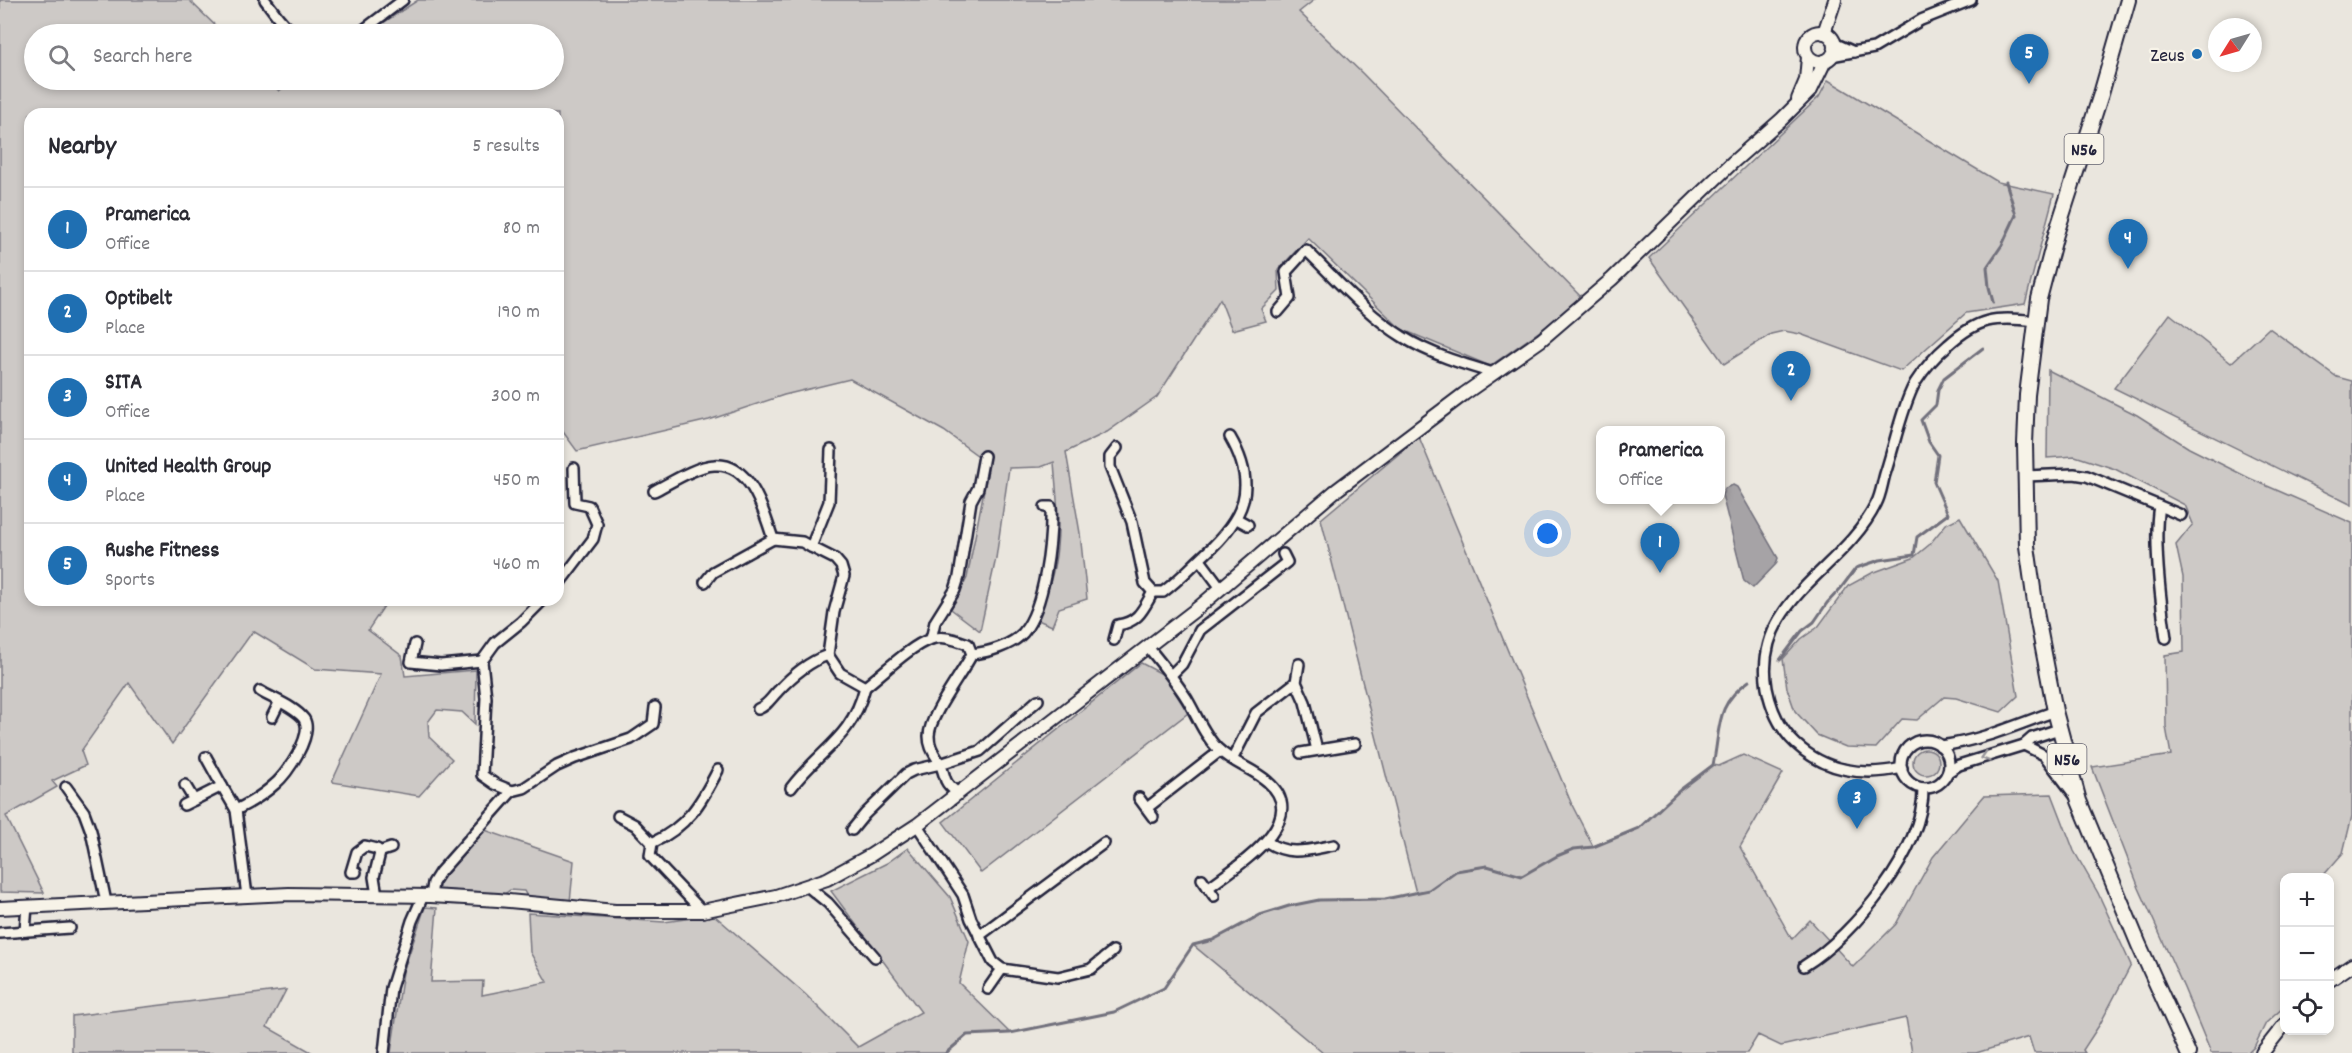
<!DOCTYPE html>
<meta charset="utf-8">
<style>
body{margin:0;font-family:Dekko,sans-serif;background:#f7f7f7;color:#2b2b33}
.controls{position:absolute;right:18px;bottom:18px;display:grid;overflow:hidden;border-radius:12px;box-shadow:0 3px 9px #0003}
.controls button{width:54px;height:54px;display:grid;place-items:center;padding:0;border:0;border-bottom:2px solid #e1e1e2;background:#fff;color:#2b2b33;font:30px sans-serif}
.compass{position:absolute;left:2208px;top:18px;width:54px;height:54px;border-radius:50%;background:#fff;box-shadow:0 3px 9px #0003;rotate:233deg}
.you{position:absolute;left:1548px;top:534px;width:21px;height:21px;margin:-15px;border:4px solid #fff;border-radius:50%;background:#1a73e8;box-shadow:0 0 0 9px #1a73e833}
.badge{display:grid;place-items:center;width:39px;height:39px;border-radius:50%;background:#1f6fb2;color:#fff;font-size:20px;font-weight:700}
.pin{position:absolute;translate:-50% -50px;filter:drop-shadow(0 2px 3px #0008)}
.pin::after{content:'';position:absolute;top:32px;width:21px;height:18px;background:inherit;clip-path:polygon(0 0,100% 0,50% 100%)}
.popup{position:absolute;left:1596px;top:426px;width:129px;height:78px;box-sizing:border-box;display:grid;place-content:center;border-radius:12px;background:#fff;filter:drop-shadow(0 2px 4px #0005);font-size:20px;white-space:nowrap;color:#7c7c81}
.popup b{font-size:22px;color:#2b2b33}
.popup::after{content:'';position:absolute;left:50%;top:100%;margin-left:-12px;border:12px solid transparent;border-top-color:#fff}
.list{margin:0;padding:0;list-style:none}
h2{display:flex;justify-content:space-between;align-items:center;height:78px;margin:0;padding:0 24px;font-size:26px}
h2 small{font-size:20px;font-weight:400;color:#7c7c81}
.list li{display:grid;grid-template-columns:39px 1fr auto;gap:18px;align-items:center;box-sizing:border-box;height:84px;padding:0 24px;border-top:2px solid #e1e1e2}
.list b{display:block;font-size:22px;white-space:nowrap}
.list p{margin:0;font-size:20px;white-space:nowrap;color:#7c7c81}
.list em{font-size:20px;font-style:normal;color:#7c7c81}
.icon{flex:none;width:33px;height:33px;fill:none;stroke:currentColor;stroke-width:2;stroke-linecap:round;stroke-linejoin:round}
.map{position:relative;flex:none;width:2352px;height:1053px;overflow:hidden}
.search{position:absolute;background:#fff;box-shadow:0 3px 9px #0003;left:24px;top:24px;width:540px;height:66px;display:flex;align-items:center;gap:15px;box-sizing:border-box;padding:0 21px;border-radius:33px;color:#7c7c81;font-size:22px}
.panel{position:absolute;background:#fff;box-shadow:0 3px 9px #0003;left:24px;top:108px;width:540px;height:498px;border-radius:18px}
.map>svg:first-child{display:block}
.green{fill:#cdc9c6;stroke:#787680;stroke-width:1.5}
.water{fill:#a6a3a6;stroke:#716f7b;stroke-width:1.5}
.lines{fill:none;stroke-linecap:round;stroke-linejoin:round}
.stream{stroke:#716f7b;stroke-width:3}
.street-casing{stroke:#22223b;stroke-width:14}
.secondary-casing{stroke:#22223b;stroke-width:16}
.primary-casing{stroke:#22223b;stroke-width:18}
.street{stroke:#f7f3e8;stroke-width:9}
.secondary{stroke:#f7f3e8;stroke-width:12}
.primary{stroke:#f7f3e8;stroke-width:14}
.oneway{stroke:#97959a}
.poi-dot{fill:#1f6fb2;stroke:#f7f3e8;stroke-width:2}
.labels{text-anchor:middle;stroke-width:4.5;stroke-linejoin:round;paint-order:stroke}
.shield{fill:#f7f3e8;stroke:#62616f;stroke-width:1.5}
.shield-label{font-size:18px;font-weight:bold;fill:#22223b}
.poi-label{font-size:20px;fill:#22223b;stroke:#f7f3e8;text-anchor:end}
</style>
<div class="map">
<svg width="2352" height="1053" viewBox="0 0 2352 1053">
<rect width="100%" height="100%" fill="#eae6de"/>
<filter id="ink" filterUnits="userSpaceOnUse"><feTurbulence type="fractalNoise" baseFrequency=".0167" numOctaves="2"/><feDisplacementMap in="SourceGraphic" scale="12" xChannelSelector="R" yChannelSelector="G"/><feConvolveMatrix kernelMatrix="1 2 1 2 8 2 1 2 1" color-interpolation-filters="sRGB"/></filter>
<g filter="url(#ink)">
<!-- green -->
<g class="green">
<path d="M0,0H189L224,34H34V80H268L279,91L293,80H554V34H366L418,0H1314L1299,12L1363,74L1581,297L1547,326L1490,366L1401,329L1308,238L1278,270L1279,291L1261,309L1266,321L1232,330L1220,299L1157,397L1107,432L1066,452L1080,533L1087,599L1059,608L1052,626L1038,620C1046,596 1055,572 1057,547C1060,519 1056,491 1054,462L1041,467L1009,468L996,558L980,631L951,609L967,578L989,464L944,431L850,379L784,395L709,420L577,451L558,425V114H30V600H388L368,630L402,656L405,676L476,670L475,724L462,712L437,710L428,722L429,737L452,759L419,796L332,782L381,674L315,669L253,631L172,744L129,683L81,751L86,765L52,781L57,787L6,816L44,893L0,892Z"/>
<polygon points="1828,80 1998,182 2054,194 2025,304 1966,313 1901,371 1800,334 1784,331 1771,334 1724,364 1649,258 1819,97"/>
<polygon points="2170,314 2231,363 2269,328 2337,377 2352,381 2352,505 2114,388"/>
<polygon points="2048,370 2137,415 2189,448 2249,478 2352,523 2352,816 2343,853 2322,877 2284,878 2284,1007 2266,1023 2254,1047 2248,1053 2211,1053 2184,988 2139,888 2092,767 2171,755 2166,727 2165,655 2184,652 2183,577 2176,545 2193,524 2185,505 2115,469 2075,456 2047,458"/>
<polygon points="1419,437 1572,805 1593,846 1639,828 1680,790 1713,765 1719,766 1743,755 1783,773 1740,847 1792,939 1810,920 1853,967 1896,924 1933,857 1984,796 2052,794 2074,851 2098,893 2131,965 2100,1024 2083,1050 2085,1053 2034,1053 2029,1037 1976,1053 1912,1053 1906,1018 1781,1046 1758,1035 1747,1053 1323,1053 1193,945 1213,940 1260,915 1289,906 1319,900 1385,899 1416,893 1321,519"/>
<polygon points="1960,517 1998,581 2018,696 2001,712 1956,698 1944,697 1917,720 1902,719 1876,748 1846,747 1817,735 1795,711 1787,688 1783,659 1801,639 1818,627 1848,586 1872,573 1913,558 1929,545 1946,524"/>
<polygon points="1141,663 1164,675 1188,713 981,873 943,822"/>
<circle cx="1926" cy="762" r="13"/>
<path d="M482,829L574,861L570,902L528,898L524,891L510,890L503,895L438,892C435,872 469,843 482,829Z"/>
<polygon points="908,848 950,897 969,941 959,983 1010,1033 967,1035 946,1053 391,1053 403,972 425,907 437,908 431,982 483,981 482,995 547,982 530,952 528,913 664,922 714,915 805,994 858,1047 921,1012 831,891 887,863"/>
<polygon points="286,990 267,1027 313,1053 72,1053 72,1016"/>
</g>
<!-- water -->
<polygon class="water" points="1733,485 1737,487 1778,558 1776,564 1753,588 1744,581 1722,495 1725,488"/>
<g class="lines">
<!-- stream -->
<g class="stream">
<polyline points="1993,302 1989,287 1987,267 2002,245 2016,215 2006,182"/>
<polyline points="1780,660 1802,631 1814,622 1827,603 1841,588 1856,568 1880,560 1914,555 1917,537 1948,514 1934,482 1938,455 1929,442 1921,420 1936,405 1938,390 1944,378 1983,348"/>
<path d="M946,1053L967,1035L1010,1033L1114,1012L1164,988L1193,945L1213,940L1260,915L1289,906L1319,900L1385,899L1429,890L1456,871L1487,866L1522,876L1557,856L1574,849L1593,847L1639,828L1680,790L1713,765C1721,729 1714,705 1749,681"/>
</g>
<defs>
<g id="street">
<path d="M265,0C274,11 286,32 301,34"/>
<polyline points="358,34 403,0"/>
<polyline points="1834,43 1854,52"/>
<polyline points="1831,56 1874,48 1921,20 1971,0"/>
<path d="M1278,312L1290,298L1286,272L1306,250C1337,280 1366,314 1403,337C1430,354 1463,364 1493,373"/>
<path d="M1117,448L1110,457V467L1132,522L1145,583L1153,592H1163C1178,581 1191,567 1204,555C1244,519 1259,487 1230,437"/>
<polyline points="2024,476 2074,474 2087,476 2181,515"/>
<path d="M654,491C670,483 696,466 714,465C751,462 764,512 773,539L713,572L705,582"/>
<path d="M2159,506C2153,540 2161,603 2166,638"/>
<polyline points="1237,519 1248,525"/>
<polyline points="773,539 802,542 811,547 829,502 831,450"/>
<polyline points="1200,560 1221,588"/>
<polyline points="558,585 593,539 597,524 589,506 575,503 574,468"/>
<polyline points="931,639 935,622 955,590 959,577 971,501 978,488 984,456"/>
<path d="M1114,640L1118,625C1139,622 1143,609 1153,592"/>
<polyline points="415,644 411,662 441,665 482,661"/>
<path d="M1148,647C1162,664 1175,680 1187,699C1197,716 1204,735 1218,749C1232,763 1254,769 1268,782C1313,821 1235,867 1208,888"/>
<path d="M972,654C989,652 1011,646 1023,633C1045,607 1052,540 1051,507H1045"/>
<polyline points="1299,664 1296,682 1305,702 1317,750"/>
<polyline points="1171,675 1182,664 1200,630 1287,562 1283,554"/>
<path d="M865,687C882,674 911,645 931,639C943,635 956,640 968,644L972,654C962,674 929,716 929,736C929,747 934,753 939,762C948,778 940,780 958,793"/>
<path d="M758,709C768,705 770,699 778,691C793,675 808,662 828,655L834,612L844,576L841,566L835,559L811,547"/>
<polyline points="272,717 279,703"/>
<circle cx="1925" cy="764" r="24"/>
<polyline points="2024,745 2044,755 2076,797"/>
<path d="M1940,746C1980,741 2017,725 2055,711"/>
<polyline points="1301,753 1355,744"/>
<polyline points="1233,758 1256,713 1296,682"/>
<path d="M1902,768C1863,777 1825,771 1796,744C1780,729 1771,709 1767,688C1752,599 1843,572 1876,504C1881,495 1882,484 1885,474C1894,447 1902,407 1915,383C1924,369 1935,356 1948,345C1978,318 1995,316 2035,321"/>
<polyline points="1948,772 1959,765 2024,745 2032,738 2059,729"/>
<polyline points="185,785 194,800"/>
<polyline points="222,786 236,810 247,896"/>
<polyline points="66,787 84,812 91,831 106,902"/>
<path d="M791,788C820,749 852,739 865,687L840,673L828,655"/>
<polyline points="512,791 524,788 557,766 575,758 631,739 653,724 655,707"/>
<polyline points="1139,798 1153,817"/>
<polyline points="184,805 222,786 206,757"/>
<polyline points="1147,808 1220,751"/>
<path d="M236,810C250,803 263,795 275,784C287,774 314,735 304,719C295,707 273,699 260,691"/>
<polyline points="618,816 635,825 652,843"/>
<polyline points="917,825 963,895 971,919 993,962 1002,969 1058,977 1091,969 1113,951"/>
<polyline points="852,830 865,814 906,774 914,770 940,764 980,751 1038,700"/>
<path d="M1267,842C1290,857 1308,850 1334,845"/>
<polyline points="379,852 391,848"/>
<polyline points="356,872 351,872 357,852 365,846 377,849 380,853 374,877 377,895"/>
<polyline points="1202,879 1214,896"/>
<polyline points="807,886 828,903 875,957"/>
<polyline points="431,896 433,883 440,872 512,791 495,784 482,775 486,698 482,661 495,643 521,622 543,600"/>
<path d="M702,911L650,856L652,843C687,827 701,803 718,770"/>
<polyline points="25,931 27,906"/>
<polyline points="0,933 70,928"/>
<polyline points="979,936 1104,843"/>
<path d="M1804,966C1854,935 1925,849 1923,788"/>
<polyline points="988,989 1002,969"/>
<polyline points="384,1053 391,988 412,921 423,896"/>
</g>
<g id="secondary">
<circle cx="1820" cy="47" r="15"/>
<polyline points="1824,33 1835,0"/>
<polyline points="1798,99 1806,80 1808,57"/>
<polyline points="0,908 289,894 431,896 498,900 615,911 702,911 776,896 827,879 871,855 917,825 1199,607 1334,492 1464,394 1541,340 1612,279 1732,163 1782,119 1811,90 1825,61"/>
<polyline points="2330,980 2352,965"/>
<polyline points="2262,1053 2284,1025"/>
</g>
<polyline id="primary" points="2128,0 2101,94 2056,234 2039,299 2027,395 2025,444 2027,546 2037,617 2055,711 2079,801 2139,945 2188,1053"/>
</defs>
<!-- street casing -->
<use href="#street" class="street-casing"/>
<!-- secondary casing -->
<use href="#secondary" class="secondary-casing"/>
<!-- primary casing -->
<use href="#primary" class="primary-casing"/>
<!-- street -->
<use href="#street" class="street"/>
<!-- secondary -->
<use href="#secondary" class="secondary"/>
<!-- primary -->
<use href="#primary" class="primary"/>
</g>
<!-- one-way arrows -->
<defs><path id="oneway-chevron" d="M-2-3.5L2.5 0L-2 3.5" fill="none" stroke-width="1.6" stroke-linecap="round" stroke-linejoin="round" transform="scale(1.5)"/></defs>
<use class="oneway" href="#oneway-chevron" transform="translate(1985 757) rotate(163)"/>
</g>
<!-- markers -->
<circle class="poi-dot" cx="2197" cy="54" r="6"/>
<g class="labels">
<!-- shield labels -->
<g class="shield">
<rect x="2064.5" y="134" width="39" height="30" rx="4.5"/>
<rect x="2047.5" y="744" width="39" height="30" rx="4.5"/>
</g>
<g class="shield-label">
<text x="2084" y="155">N56</text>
<text x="2067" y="765">N56</text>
</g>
<!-- poi labels -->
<g class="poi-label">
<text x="2185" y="61">Zeus</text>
</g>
</g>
</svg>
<div class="controls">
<button>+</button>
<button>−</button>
<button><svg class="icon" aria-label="locate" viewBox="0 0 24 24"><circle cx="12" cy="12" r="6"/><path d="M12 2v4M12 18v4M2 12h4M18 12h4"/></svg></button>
</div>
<svg class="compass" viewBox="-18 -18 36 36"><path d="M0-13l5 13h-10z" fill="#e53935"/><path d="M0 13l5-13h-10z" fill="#7c7c81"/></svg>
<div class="you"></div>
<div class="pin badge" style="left:1660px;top:573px">1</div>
<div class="popup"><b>Pramerica</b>Office</div>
<div class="pin badge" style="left:1791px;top:401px">2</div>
<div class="pin badge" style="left:1857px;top:829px">3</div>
<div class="pin badge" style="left:2128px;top:269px">4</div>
<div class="pin badge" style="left:2029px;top:84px">5</div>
<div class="search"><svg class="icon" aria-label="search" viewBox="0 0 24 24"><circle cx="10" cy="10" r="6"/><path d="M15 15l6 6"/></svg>Search here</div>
<section class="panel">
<h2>Nearby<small>5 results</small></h2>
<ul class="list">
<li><span class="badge">1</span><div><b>Pramerica</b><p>Office</p></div><em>80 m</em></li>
<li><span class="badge">2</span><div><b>Optibelt</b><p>Place</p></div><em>190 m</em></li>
<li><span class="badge">3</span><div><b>SITA</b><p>Office</p></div><em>300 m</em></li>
<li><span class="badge">4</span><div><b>United Health Group</b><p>Place</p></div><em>450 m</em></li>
<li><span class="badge">5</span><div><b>Rushe Fitness</b><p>Sports</p></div><em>460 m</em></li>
</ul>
</section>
</div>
